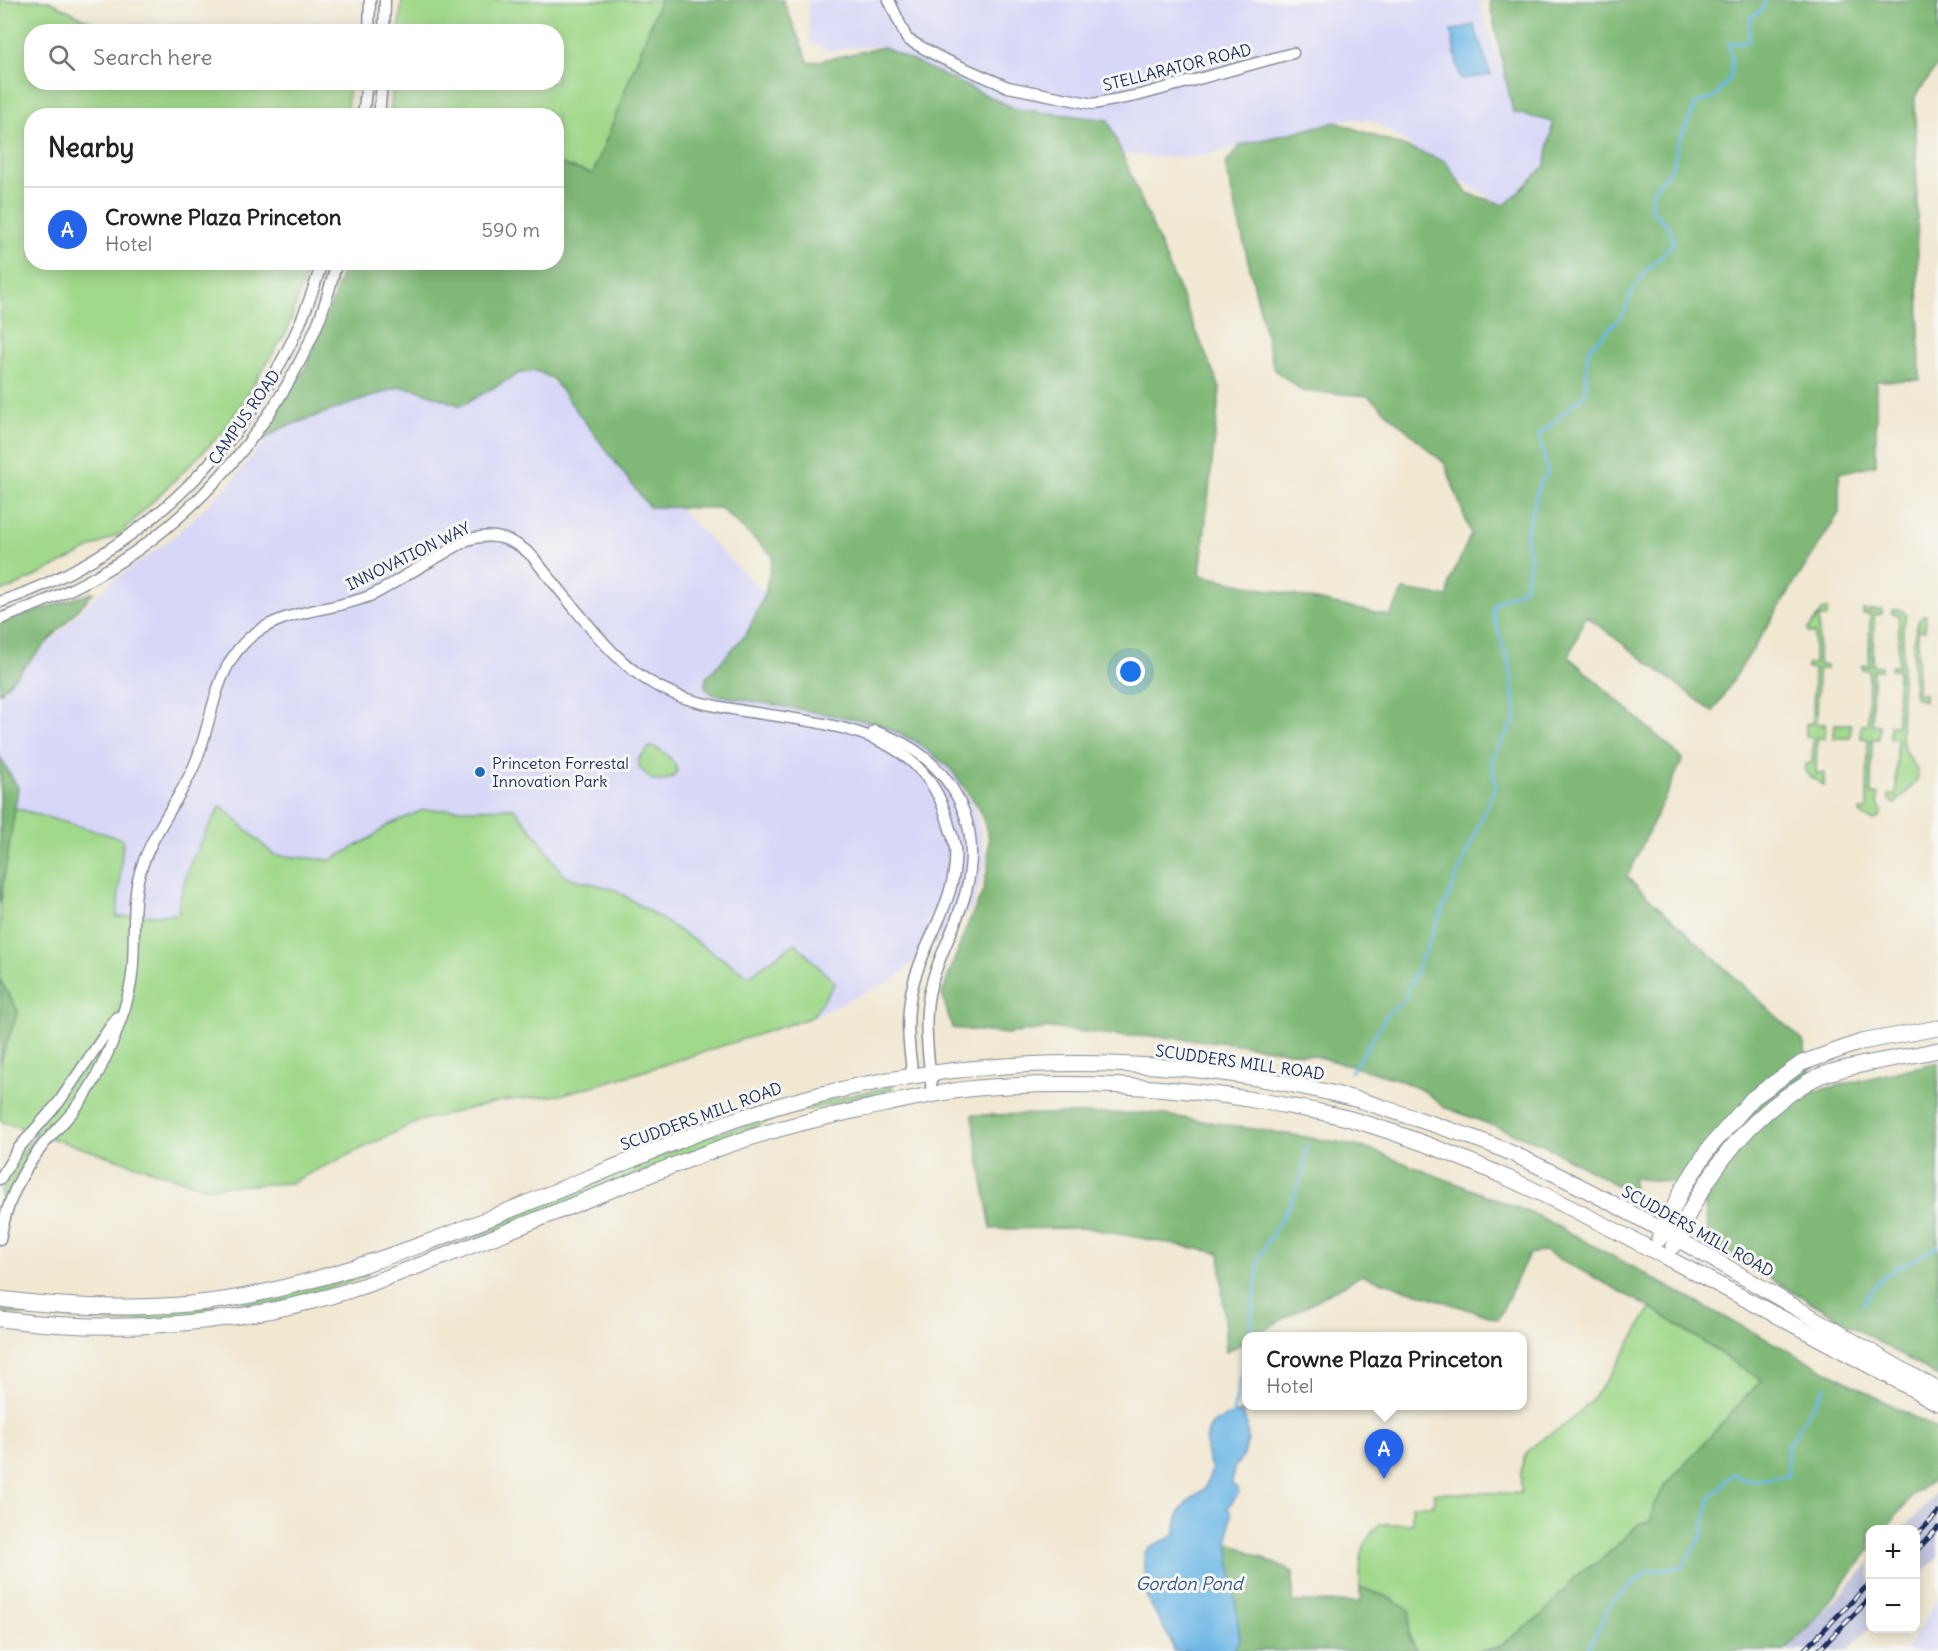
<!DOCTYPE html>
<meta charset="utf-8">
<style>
body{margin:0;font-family:Delius,sans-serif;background:#f2f2f2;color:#222}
.controls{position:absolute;right:18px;bottom:18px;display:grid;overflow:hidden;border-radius:12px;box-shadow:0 3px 15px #0003}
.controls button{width:54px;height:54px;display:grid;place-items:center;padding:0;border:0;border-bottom:2px solid #e0e0e0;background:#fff;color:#222;font:30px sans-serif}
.you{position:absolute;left:1131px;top:672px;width:21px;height:21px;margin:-15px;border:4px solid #fff;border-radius:50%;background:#1a73e8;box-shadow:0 0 0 9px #1a73e833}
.badge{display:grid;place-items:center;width:39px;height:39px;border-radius:50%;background:#2563eb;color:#fff;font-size:20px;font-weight:700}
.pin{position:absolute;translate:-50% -50px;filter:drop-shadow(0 2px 3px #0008)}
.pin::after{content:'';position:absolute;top:32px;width:21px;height:18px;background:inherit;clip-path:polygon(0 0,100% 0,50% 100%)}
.popup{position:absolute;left:1242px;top:1332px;width:285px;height:78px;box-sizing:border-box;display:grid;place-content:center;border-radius:12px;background:#fff;filter:drop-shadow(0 2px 4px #0005);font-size:20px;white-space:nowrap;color:#767676}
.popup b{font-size:22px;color:#222}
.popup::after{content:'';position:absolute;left:50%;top:100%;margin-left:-12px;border:12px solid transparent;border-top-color:#fff}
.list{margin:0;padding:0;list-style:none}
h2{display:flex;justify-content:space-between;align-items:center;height:78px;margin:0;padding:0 24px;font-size:26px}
h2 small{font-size:20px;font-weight:400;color:#767676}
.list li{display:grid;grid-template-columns:39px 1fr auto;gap:18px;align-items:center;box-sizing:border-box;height:84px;padding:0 24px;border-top:2px solid #e0e0e0}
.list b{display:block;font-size:22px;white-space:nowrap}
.list p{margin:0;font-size:20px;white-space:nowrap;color:#767676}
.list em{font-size:20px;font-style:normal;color:#767676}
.icon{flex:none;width:33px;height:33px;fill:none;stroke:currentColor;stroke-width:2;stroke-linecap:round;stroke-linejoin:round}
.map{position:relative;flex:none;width:1938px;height:1651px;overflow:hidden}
.search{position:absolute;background:#fff;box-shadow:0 3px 15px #0003;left:24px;top:24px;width:540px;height:66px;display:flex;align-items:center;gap:15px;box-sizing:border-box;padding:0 21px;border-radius:24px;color:#767676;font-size:22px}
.panel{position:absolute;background:#fff;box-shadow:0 3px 15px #0003;left:24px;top:108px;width:540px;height:162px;border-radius:24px}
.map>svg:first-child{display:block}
.built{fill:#d7d7f8}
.industrial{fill:#bfc2dd}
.green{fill:#a1d98b;stroke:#5e8474;stroke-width:1.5}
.forest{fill:#80b977;stroke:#4e746a;stroke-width:1.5}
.water{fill:#6db8e6;stroke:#4474a2;stroke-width:1.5}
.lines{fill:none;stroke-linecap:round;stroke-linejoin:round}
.stream{stroke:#6db8e6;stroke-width:3}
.street-casing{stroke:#868c98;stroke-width:13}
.secondary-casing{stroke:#868c98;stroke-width:17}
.street{stroke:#fff;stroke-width:10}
.secondary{stroke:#fff;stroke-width:15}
.rail-casing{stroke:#1b2f5e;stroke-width:5}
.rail{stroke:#f6f6f2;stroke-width:3;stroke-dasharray:9;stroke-linecap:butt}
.poi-dot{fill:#1f6fb2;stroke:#f6f6f2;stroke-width:2}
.labels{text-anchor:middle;stroke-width:6;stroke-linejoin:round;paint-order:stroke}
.street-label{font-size:16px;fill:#1b2f5e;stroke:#f6f6f2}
.poi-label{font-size:16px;fill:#1b2f5e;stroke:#f6f6f2;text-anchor:start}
.water-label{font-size:18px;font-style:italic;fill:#345887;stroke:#f6f6f2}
</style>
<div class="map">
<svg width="1938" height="1651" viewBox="0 0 1938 1651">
<rect width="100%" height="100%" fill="#f6f6f2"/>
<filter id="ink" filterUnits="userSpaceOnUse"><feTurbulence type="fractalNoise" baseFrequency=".0167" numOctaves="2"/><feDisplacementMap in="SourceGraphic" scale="12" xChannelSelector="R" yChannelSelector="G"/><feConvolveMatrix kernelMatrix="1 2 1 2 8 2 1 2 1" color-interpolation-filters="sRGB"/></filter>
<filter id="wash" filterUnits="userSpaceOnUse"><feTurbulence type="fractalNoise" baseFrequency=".008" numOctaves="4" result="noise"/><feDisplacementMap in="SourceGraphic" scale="24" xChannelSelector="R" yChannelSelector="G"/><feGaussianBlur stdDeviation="1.35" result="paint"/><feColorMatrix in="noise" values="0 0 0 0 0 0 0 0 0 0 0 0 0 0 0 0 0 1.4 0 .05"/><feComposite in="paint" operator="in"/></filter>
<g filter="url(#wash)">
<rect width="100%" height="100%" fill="#f1e8d2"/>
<!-- built -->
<g class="built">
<polygon points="808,0 1484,0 1480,4 1511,96 1534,107 1553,123 1561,141 1563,166 1516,202 1499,203 1445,171 1388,130 1370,120 1349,119 1197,157 1151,157 1118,153 897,62 880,46 856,47 830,51 810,42"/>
<polygon points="525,355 765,594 796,628 953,773 975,809 986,860 972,908 895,979 812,1017 638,1073 560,1095 501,1101 419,1121 290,1183 0,1063 18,1011 0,980 0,904 18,788 0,757 0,693 106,586 170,540 229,485 304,393"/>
<polygon points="1938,1598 1938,1651 1905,1651"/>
</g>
<!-- industrial -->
<g class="industrial">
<polygon points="1938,1491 1938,1557 1916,1580 1916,1530 1903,1529"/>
<polygon points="1870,1564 1870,1627 1848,1651 1784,1651"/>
</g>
<!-- green -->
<g class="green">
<polygon points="0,0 47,0 101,27 122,31 32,32 32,82 349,83 346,115 32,116 32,262 309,263 287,331 225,430 121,533 12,588 0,591"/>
<polygon points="402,0 660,0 593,174 557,163 556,116 407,116 391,111 393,83 556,82 556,32 399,31"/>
<polygon points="1824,609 1827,609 1827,617 1819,617 1818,664 1826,665 1826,669 1818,669 1817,724 1825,724 1825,738 1817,738 1816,773 1824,773 1824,786 1805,772 1805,764 1812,763 1813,738 1806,737 1806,724 1813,723 1814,669 1807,669 1807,664 1814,664 1814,633 1808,633 1808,629"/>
<path d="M1863,610H1882V614L1874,615L1873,665L1881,666V670H1873L1872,724L1880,725L1879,739H1872L1871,794L1878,795V803L1882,812L1880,817C1872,824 1867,818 1860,813V810H1867L1868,739L1861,738V725L1868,724L1869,670L1862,669V665H1869L1870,614H1863Z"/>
<polygon points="1892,610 1902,610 1906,615 1903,629 1901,736 1904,750 1917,770 1918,777 1914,784 1895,804 1889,800 1889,795 1896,795 1897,739 1890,739 1890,725 1897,725 1898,670 1891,670 1891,666 1898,666 1899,615 1892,614"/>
<path d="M1923,615H1926L1925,630H1918L1917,693L1924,694V701L1916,698L1914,694C1914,674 1909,628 1923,615Z"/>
<polygon points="1835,724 1851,724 1850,738 1834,738"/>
<path d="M650,747C660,747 675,760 677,770C675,777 672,777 665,780C653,785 647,775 639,767V758Z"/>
<path d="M221,806L274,855L331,860L369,839L388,825L423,810L514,808L539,839L564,876L616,890L749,976L795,943L835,983L812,1017L638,1073L560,1095L501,1101L419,1121L290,1183L204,1187L45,1136C24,1160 10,1184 0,1214L1,1191L19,1157L37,1133L0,1121V1063L18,1011L0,980V904L15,808L123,839L117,917L178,914C182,871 200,842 221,806Z"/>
<polygon points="892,1086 893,1090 781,1116 494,1232 405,1263 486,1230 525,1210 703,1138 803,1106"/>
<polygon points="367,1272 368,1276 255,1310 123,1322 0,1313 0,1310 54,1315 234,1305 295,1292"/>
<path d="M1651,1308L1762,1380L1665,1486L1655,1504L1650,1522L1640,1523L1598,1563L1581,1571L1541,1616L1498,1647L1482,1651H1417L1390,1598L1360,1587C1360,1561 1359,1542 1380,1524H1412V1505H1434V1493H1521C1521,1480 1519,1465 1527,1453C1538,1438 1558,1432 1571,1420C1606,1390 1627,1347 1651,1308Z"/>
</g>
<!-- forest -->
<g class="forest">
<polygon points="660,0 783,0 809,63 883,47 1016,109 1108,120 1220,388 1200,575 1390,616 1403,590 1448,597 1450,581 1471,534 1445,464 1368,396 1302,391 1274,369 1225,164 1241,145 1336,122 1445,161 1467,193 1505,205 1545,166 1553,122 1513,112 1489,0 1938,0 1938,65 1915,97 1920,380 1876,381 1876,465 1839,473 1839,513 1713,712 1586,616 1569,657 1683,759 1627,877 1803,1041 1815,1091 1938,1062 1938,1377 1709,1242 1705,1206 1678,1183 1632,1178 1635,1195 1544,1145 1444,1107 1424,1091 1397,1079 1315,1056 1238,1044 1164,1037 1122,1036 1051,1028 1007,1034 952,1028 942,994 965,931 983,891 988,868 989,837 979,808 951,769 915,741 876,723 712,694 705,688 706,678 747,633 765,594 773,556 720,508 649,507 552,378 536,371 520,373 461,406 415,389 399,387 282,428 248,449 305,369 333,299 345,263 556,262 557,163 593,174"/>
<polygon points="94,592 0,693 0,623"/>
<polygon points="0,757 18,788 0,904"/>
<polygon points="0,980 18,1011 0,1063"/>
<polygon points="1152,1113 1331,1141 1366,1148 1536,1215 1648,1275 1657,1281 1938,1430 1938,1477 1913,1495 1886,1529 1870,1530 1870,1550 1812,1623 1784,1651 1482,1651 1498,1647 1541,1616 1581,1571 1598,1563 1640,1523 1650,1522 1655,1504 1665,1486 1761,1380 1651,1308 1545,1251 1529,1254 1498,1319 1362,1275 1253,1336 1246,1336 1246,1341 1226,1352 1220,1253 1087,1228 991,1229 972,1115"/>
<polygon points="1228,1542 1293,1572 1293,1602 1360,1602 1360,1587 1390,1598 1411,1612 1408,1635 1417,1651 1233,1651 1240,1639"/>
</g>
<!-- water -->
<g class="water">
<polygon points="1474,25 1491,75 1460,79 1451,31"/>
<path d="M1242,1411L1247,1425L1248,1439L1244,1455L1234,1468L1232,1484L1236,1487L1239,1493L1228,1507L1231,1515L1228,1542L1240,1640L1233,1651H1173L1172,1643L1147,1598L1144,1554L1149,1547L1174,1536L1179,1513L1186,1503L1205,1488L1212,1469C1205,1454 1201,1429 1219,1420C1226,1416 1235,1415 1242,1411Z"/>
</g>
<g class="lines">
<!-- stream -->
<g class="stream">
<polyline points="1351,1072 1387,1015 1404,1000 1496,785 1491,759 1516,718 1510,668 1493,614 1495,603 1524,589 1530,563 1526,533 1540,482 1548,474 1539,435 1585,394 1588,350 1623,315 1633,290 1645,273 1674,242 1668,226 1650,208 1653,191 1673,166 1678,143 1697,102 1713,99 1730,78 1732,59 1728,43 1749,42 1750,18 1762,10 1766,0"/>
<path d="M1863,1304C1869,1294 1875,1284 1883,1277C1897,1266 1922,1257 1938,1246"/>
<polyline points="1249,1336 1260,1255 1289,1206 1303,1175 1306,1148 1308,1145"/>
<polyline points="1232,1416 1246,1359"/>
<polyline points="1588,1651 1611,1602 1648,1571 1682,1567 1702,1535 1709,1500 1733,1473 1746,1481 1788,1476 1787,1447 1825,1387"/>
</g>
</g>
</g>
<g filter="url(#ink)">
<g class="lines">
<defs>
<g id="street">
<polyline points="889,0 907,39 941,58 1008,87 1093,104 1140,95 1293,53"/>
<polyline points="369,32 370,0"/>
<polyline points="384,32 385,0"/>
<polyline points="363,116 367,82"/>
<polyline points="379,116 382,82"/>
<path d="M0,602C156,549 276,420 322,262"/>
<path d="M0,619C33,606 65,594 96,576C195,521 274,427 318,323C326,303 331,283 337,262"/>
<path d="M874,731C944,754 984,813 967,887C959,923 938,954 930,990C922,1023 930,1062 932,1095"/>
<polyline points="0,1179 18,1149 59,1102 117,1017"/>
<path d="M0,1239C6,1205 20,1173 43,1145C56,1129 72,1115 84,1097C97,1078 106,1057 115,1036C122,1017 130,995 132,975C136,943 131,911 138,880C148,837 177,805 194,766C212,726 212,677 243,644C276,608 330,613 372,595C385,589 396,581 408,574C427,563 447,552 467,540C493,532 513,538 532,556C546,574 561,591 575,609C599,638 623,668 657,686C668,691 679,697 691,700C781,727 918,707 948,822C950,830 954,839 955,848C959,896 926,937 914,981C905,1012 908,1045 913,1076"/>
</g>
<g id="secondary">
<polyline points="1659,1239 1682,1190 1709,1148 1753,1098 1802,1063 1861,1042 1938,1028"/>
<path d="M1673,1246C1699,1187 1737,1129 1791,1093C1801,1086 1811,1079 1822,1075C1860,1062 1899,1059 1938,1050"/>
<path d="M0,1299C81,1310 176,1311 256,1294C411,1260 554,1189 701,1132C909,1052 1144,1043 1359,1100C1376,1105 1392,1111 1408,1116C1448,1129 1487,1141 1524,1159C1667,1226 1800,1313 1938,1390"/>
<path d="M0,1319C102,1332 196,1328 296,1305C346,1294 394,1275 442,1257C535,1222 626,1182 720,1148C766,1131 810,1120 858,1110C901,1101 945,1090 990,1087C1082,1081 1174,1086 1266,1102C1293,1107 1320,1111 1347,1118C1463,1151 1570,1206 1675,1262C1763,1308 1851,1355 1938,1403"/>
</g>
</defs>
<!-- street casing -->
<use href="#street" class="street-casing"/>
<!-- secondary casing -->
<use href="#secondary" class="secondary-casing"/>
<!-- street -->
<use href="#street" class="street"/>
<!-- secondary -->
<use href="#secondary" class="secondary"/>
<defs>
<g id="rail">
<polyline points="1916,1536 1938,1513"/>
<polyline points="1916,1551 1938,1528"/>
<polyline points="1803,1651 1870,1583"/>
<polyline points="1818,1651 1870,1598"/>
</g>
</defs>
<!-- rail casing -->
<use href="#rail" class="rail-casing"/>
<!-- rail -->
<use href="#rail" class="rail"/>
</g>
</g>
<!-- markers -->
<circle class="poi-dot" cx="480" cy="772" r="6"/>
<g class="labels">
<!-- street labels -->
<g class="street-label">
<text transform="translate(1177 67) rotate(-14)" y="6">STELLARATOR ROAD</text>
<text transform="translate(244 417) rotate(-55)" y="6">CAMPUS ROAD</text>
<text transform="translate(408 556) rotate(-26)" y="6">INNOVATION WAY</text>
<text transform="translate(1240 1062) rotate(8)" y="6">SCUDDERS MILL ROAD</text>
<text transform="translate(701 1116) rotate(-20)" y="6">SCUDDERS MILL ROAD</text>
<text transform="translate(1698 1231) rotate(29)" y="6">SCUDDERS MILL ROAD</text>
</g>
<!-- poi labels -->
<g class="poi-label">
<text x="492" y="769">Princeton Forrestal<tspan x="492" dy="18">Innovation Park</tspan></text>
</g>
<!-- water labels -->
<g class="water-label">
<text x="1189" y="1590">Gordon Pond</text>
</g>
</g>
</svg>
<div class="controls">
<button>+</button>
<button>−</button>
</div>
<div class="you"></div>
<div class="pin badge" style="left:1384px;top:1479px">A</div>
<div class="popup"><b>Crowne Plaza Princeton</b>Hotel</div>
<div class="search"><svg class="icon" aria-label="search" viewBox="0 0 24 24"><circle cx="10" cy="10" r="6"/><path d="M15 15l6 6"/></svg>Search here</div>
<section class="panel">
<h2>Nearby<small></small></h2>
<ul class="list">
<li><span class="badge">A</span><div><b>Crowne Plaza Princeton</b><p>Hotel</p></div><em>590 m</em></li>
</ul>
</section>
</div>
